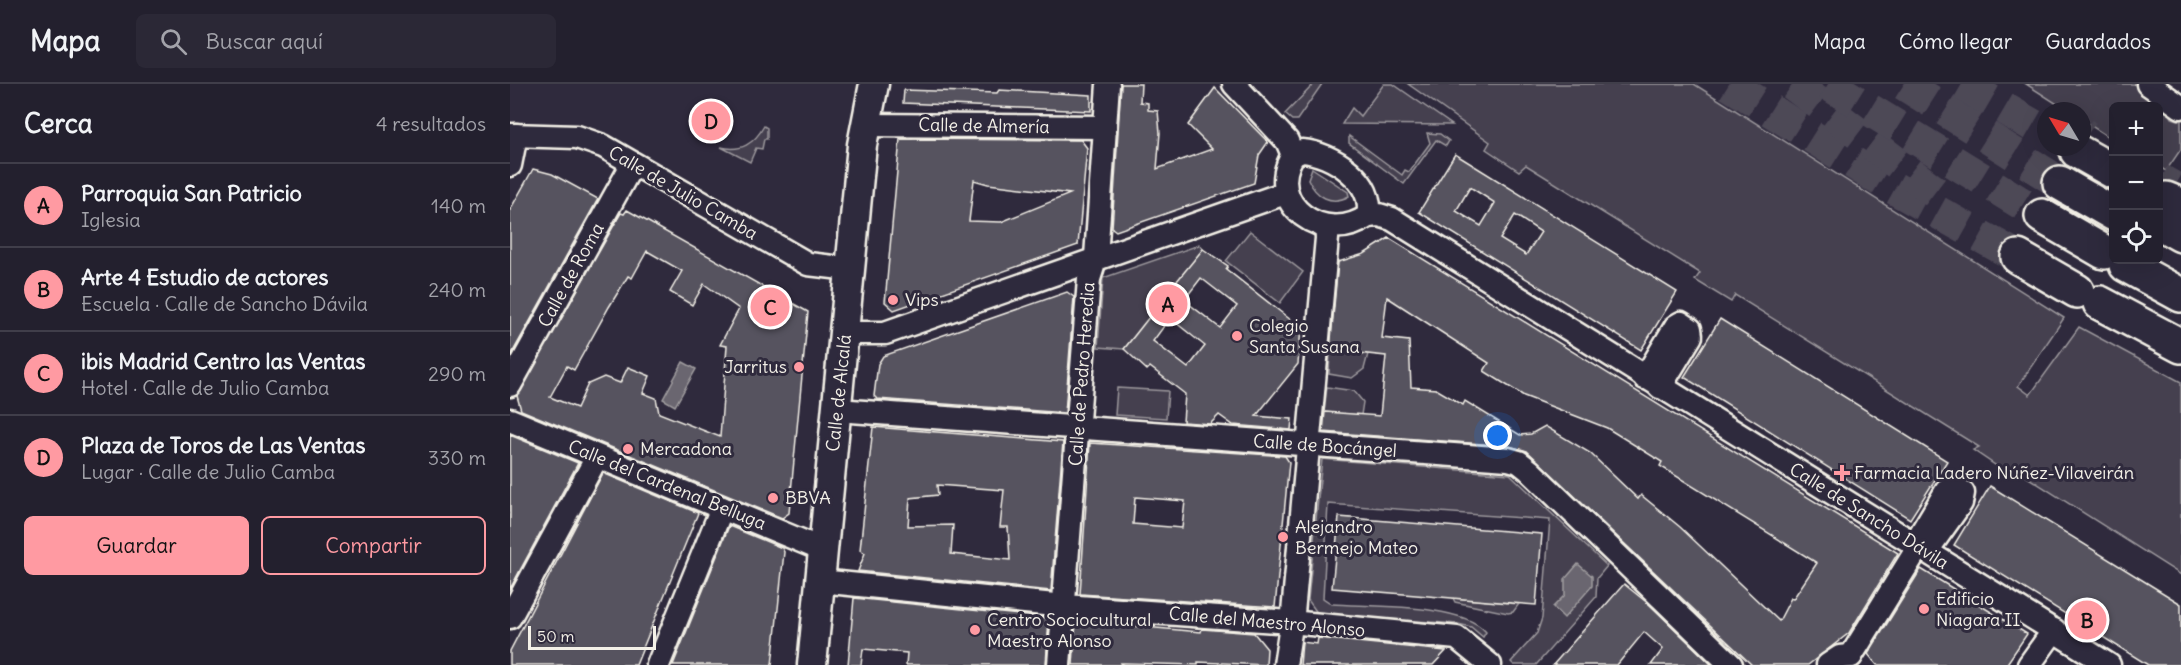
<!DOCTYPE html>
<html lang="es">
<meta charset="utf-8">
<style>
body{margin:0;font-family:Delius,sans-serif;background:#2b2836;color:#f1f3f6}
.controls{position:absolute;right:18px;top:18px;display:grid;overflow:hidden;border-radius:9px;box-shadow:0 6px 24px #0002}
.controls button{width:54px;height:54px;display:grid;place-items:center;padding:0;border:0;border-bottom:2px solid #403e4a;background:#23202e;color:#f1f3f6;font:30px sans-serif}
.compass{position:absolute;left:1527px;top:18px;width:54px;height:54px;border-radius:50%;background:#23202e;box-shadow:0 6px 24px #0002;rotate:308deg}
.scale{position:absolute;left:18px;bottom:15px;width:128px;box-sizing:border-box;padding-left:6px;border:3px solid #f4f1e8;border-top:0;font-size:16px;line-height:21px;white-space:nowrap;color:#f4f1e8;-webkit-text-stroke:4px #2f2a3d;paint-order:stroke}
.you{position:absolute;left:988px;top:352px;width:21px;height:21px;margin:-15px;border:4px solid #fff;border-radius:50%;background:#1a73e8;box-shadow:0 0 0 9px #1a73e833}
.badge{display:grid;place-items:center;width:39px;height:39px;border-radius:50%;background:#ff9aa2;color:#111;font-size:20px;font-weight:700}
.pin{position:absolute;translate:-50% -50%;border:3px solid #fff;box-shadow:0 2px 6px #0006}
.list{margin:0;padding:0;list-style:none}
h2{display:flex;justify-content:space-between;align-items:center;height:78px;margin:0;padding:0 24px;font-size:26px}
h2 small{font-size:20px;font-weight:400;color:#a3a3aa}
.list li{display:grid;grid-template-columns:39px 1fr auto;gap:18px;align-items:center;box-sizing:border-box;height:84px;padding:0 24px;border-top:2px solid #403e4a}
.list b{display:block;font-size:22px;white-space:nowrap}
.list p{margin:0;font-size:20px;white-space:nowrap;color:#a3a3aa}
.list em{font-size:20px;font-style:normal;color:#a3a3aa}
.actions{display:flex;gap:12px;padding:18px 24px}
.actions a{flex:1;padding:14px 0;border:2px solid #ff9aa2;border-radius:9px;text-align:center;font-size:21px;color:#ff9aa2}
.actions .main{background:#ff9aa2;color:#111}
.icon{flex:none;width:33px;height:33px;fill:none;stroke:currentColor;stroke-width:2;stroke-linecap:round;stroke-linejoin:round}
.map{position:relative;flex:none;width:1671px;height:581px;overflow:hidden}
header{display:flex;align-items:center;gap:36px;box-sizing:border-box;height:84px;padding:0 30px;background:#23202e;border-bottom:2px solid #403e4a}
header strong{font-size:28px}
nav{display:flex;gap:33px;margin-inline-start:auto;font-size:21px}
.search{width:420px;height:54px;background:#2b2836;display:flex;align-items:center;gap:15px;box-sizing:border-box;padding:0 21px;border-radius:9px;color:#a3a3aa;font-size:22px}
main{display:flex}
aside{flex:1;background:#23202e}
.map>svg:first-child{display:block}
.green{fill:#454050;stroke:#9c989c;stroke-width:1.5}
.water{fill:#6a6670;stroke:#a19ea0;stroke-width:1.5}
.building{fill:#56525f;stroke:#f4f1e8;stroke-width:1.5;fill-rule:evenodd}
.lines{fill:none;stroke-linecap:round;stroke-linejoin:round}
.highway-tunnel{stroke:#4d4857;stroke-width:33;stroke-dasharray:33 16;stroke-linecap:butt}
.minor-casing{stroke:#f4f1e8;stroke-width:27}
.major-casing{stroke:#f4f1e8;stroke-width:33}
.highway-casing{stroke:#f4f1e8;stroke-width:38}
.minor{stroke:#2f2a3d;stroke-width:22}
.major{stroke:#2f2a3d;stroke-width:28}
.highway{stroke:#2f2a3d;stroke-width:33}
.poi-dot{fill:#ff9aa2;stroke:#2f2a3d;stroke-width:2}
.labels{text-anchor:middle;stroke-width:6;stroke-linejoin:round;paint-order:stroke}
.street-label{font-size:18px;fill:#f4f1e8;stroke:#2f2a3d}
.poi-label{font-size:18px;fill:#f4f1e8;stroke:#2f2a3d;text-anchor:start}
</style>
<header>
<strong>Mapa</strong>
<div class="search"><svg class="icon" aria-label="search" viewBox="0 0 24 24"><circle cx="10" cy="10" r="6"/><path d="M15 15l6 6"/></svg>Buscar aquí</div>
<nav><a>Mapa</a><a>Cómo llegar</a><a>Guardados</a></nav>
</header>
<main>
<aside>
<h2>Cerca<small>4 resultados</small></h2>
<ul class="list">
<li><span class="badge">A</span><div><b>Parroquia San Patricio</b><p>Iglesia</p></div><em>140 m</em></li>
<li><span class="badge">B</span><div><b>Arte 4 Estudio de actores</b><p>Escuela · Calle de Sancho Dávila</p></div><em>240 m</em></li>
<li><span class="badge">C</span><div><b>ibis Madrid Centro las Ventas</b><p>Hotel · Calle de Julio Camba</p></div><em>290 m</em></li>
<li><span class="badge">D</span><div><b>Plaza de Toros de Las Ventas</b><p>Lugar · Calle de Julio Camba</p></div><em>330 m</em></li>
</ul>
<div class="actions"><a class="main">Guardar</a><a>Compartir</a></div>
</aside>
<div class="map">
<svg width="1671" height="581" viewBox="0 0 1671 581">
<rect width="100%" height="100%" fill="#2f2a3d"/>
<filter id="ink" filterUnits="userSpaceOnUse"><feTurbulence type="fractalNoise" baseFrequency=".0167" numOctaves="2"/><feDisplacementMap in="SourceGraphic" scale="12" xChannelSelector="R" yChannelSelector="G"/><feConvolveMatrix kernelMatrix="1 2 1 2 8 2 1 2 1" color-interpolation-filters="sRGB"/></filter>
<g filter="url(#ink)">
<!-- green -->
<g class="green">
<polygon points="804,0 812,0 787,36 782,36 775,30"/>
<polygon points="874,0 883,0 942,41 832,40 842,24 850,32"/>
<polygon points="898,0 1184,0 1554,234 1508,302 1520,311 1569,243 1671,298 1671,491 1503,384 1497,389 1463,366 1469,363 1225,211 1221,218 1185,196 1190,189 1016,81 1009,87 976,65 980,58"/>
<polygon points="1516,0 1631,0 1657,24 1662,34 1671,37 1671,65 1656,87 1649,83 1648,22 1604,22 1603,56 1572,36 1572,27 1558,27"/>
<path d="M254,42L257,44V55H254L252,65L246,64L240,78L211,63C231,68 244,60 254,42Z"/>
<polygon points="917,49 930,50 939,57 936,62 926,56 894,100 839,59 839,52 892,91 895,86 899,88 920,59"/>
<path d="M802,84L838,108L839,112C821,122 806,113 798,95Z"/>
<polygon points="740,147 793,188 770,219 716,177"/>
<polygon points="689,161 693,165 663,202 658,199 653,205 658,209 639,224 644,227 614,265 588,263 593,194"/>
<polygon points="820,266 858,270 854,285 842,294 819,290"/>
<polygon points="817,303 844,307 853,318 851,331 814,328"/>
<polygon points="607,304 658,307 656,334 605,331"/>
<path d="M812,375L1000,390L1097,482L1087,494L1086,513L1026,581H1004L1001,578L1027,549L1032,534L1040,436L818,420L813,514L822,520C860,523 952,519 976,548L973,553L961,543L948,540L808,530L798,516Z"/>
<polygon points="943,514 1009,520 1003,528 998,529 945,518"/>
</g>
<!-- water -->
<g class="water">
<polygon points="173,278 186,285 165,322 153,315"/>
<polygon points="1068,480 1082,492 1082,502 1054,534 1043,523 1055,511 1055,495"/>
</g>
<!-- building -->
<g class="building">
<polygon points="611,0 631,0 630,18 638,19 638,26 648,27 650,49 647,85 702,65 678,41 705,4 758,58 749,71 744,99 606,147 602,144"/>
<polygon points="394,6 487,9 489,6 581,11 581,27 393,19"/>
<path d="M390,55L571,56L577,64L568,161L384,226L375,218ZM464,96L478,100L560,110L491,138L459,137Z"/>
<path d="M945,70L1167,208L1131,266L909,128ZM960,103L985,119L971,142L946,127ZM1005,131L1031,148L1016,171L990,155Z"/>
<polygon points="23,85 42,90 88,115 0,273 0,126"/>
<path d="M117,126L298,228L279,429L272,434L11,326L7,312L111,129L114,130ZM137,167L172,187L160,208L182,221L194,200L229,225L210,261L217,262L210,353L149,329L146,314L133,309L140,292L118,283L110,299L94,293L78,300L67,324L40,313L57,282L64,286L99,223L118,192L122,194Z"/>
<path d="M879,154L1388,469L1339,549L1298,581H1242L1017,367L999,362L813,348L815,328L870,332L876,272L820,266L828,178L854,170ZM877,213L979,279L974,287L1014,312L1097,344L1152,378L1150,382L1307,479L1283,515L1281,514L1269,537L1170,443L1131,411L1128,415L1080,369L1035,342L1021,350L1010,351L955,317L953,321L926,305L901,303L899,257L872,254Z"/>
<path d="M693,165L718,182L716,185L791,244L788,280L746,332L782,335L781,346L723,341L709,331L700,340L673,338L675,310L640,283L637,286L614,265L644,227L639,224L659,199L663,202ZM691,194L727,222L710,244L674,216ZM660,234L695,262L678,284L643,257Z"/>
<polygon points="557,208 564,213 555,329 367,315 364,312 368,280 373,272"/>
<polygon points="1210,235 1437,377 1400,435 1174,293"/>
<path d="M363,343L553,358L541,507L348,487L355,469L350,466ZM427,401L494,406L490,443H498L500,476L441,470L443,441L398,442L400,414L428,411Z"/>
<polygon points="0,351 68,379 0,505"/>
<path d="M580,359L775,372L779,378L765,523L570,510ZM625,413L675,417L672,444L623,440Z"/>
<polygon points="93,389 188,429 126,581 0,581 0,567"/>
<polygon points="1480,402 1671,520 1671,581 1638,581 1444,461"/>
<polygon points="829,433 1032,450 1026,521 822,504"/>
<polygon points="219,442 272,464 274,468 262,581 163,581"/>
<polygon points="1411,485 1517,550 1496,581 1367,581 1358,570"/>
<polygon points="1114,500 1140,521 1202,581 1141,581 1153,565 1134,548 1107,581 1043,581"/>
<polygon points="344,514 539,534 536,581 396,581 397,569 353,565 351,581 338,581"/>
<polygon points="566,537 691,548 692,545 744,549 757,565 756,581 688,578 688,581 611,579 612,581 563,581"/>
<polygon points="808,554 936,567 923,581 790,581 792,558 807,560"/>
</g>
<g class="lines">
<!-- highway-tunnel -->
<g class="highway-tunnel">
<polyline points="1219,0 1375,99 1508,173"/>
<polyline points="1283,0 1425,108"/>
<polyline points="1318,0 1532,132"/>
<polyline points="1394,0 1550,99"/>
<polyline points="1452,0 1536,49"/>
<polyline points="1572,49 1576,52"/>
<polyline points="1650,96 1664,104"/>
</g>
<defs>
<g id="minor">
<polyline points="724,0 777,57 783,71"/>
<polyline points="1638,0 1671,23"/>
<polyline points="355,41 594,43"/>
<polyline points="0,51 67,53 93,62 298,180 340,185"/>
<path d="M792,67C822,69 866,98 858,132C815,163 753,120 783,71Z"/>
<polyline points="0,81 6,51"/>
<polyline points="858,132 869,131 882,135 1599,581"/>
<polyline points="335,249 375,249 775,109"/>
<polyline points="1135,294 1166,242 1171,239 1180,245 1181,252 1150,303"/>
<polyline points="0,301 122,81"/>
<polyline points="327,326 998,375 1009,378 1019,386 1221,581"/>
<polyline points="0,336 313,466"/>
<polyline points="310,497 554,522 780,538 947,554 980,581"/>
<polyline points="0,533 87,373"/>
<polyline points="1341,572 1409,462 1410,451 1437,406 1444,404 1453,409 1451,419 1417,467"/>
<polyline points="148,581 212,424"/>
<polyline points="549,581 579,195 586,173 598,0"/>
<polyline points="775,581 783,529 817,154 816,142"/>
<polyline points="1318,581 1330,573 1341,572"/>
<polyline points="1519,581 1544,546"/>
</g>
<polyline id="major" points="302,581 352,61 364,0"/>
<g id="highway">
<polyline points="1567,67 1604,88"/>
<polyline points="1550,99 1604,130"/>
<polyline points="1656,115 1671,121"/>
<polyline points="1532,132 1594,168"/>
<polyline points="1648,138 1671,151"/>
<polyline points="1508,173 1567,207"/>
<polyline points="1616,181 1671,211"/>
<polyline points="1590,219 1671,262"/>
</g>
</defs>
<!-- minor casing -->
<use href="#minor" class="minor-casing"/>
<!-- major casing -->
<use href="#major" class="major-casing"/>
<!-- highway casing -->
<use href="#highway" class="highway-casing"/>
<!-- minor -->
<use href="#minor" class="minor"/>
<!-- major -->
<use href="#major" class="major"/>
<!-- highway -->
<use href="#highway" class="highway"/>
</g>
</g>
<!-- markers -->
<g class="poi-dot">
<circle cx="383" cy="216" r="6"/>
<circle cx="727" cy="252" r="6"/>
<circle cx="289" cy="283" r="6"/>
<circle cx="118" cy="365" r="6"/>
<path d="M1329 380h6v6h6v6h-6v6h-6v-6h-6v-6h6z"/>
<circle cx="263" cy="414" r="6"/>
<circle cx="773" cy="453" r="6"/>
<circle cx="1414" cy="525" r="6"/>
<circle cx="465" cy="546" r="6"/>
</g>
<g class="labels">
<!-- street labels -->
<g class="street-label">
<text transform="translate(474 42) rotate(1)" y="6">Calle de Almería</text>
<text transform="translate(173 109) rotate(30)" y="6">Calle de Julio Camba</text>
<text transform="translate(61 191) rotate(-61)" y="6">Calle de Roma</text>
<text transform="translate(572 290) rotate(-86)" y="6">Calle de Pedro Heredia</text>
<text transform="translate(329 309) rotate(-84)" y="6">Calle de Alcalá</text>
<text transform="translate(815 362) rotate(4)" y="6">Calle de Bocángel</text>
<text transform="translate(157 401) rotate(22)" y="6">Calle del Cardenal Belluga</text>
<text transform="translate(1359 432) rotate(32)" y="6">Calle de Sancho Dávila</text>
<text transform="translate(757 538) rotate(5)" y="6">Calle del Maestro Alonso</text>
</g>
<!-- poi labels -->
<g class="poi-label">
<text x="395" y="222">Vips</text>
<text x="739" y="248">Colegio<tspan x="739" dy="21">Santa Susana</tspan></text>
<text x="277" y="289" text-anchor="end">Jarritus</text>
<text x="130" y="371">Mercadona</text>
<text x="1344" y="395">Farmacia Ladero Núñez-Vilaveirán</text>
<text x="275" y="420">BBVA</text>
<text x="785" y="449">Alejandro<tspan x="785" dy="21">Bermejo Mateo</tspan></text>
<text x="1426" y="521">Edificio<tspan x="1426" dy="21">Niagara II</tspan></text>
<text x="477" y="542">Centro Sociocultural<tspan x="477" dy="21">Maestro Alonso</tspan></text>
</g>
</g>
</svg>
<div class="controls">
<button>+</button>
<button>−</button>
<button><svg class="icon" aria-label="locate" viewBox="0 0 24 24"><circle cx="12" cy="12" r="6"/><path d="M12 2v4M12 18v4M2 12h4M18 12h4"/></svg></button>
</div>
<svg class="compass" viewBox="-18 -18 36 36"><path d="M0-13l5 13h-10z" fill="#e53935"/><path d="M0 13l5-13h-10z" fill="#a3a3aa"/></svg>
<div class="scale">50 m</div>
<div class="you"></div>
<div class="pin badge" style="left:658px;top:220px">A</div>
<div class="pin badge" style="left:1577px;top:536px">B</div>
<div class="pin badge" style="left:260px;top:223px">C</div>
<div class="pin badge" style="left:201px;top:37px">D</div>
</div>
</main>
